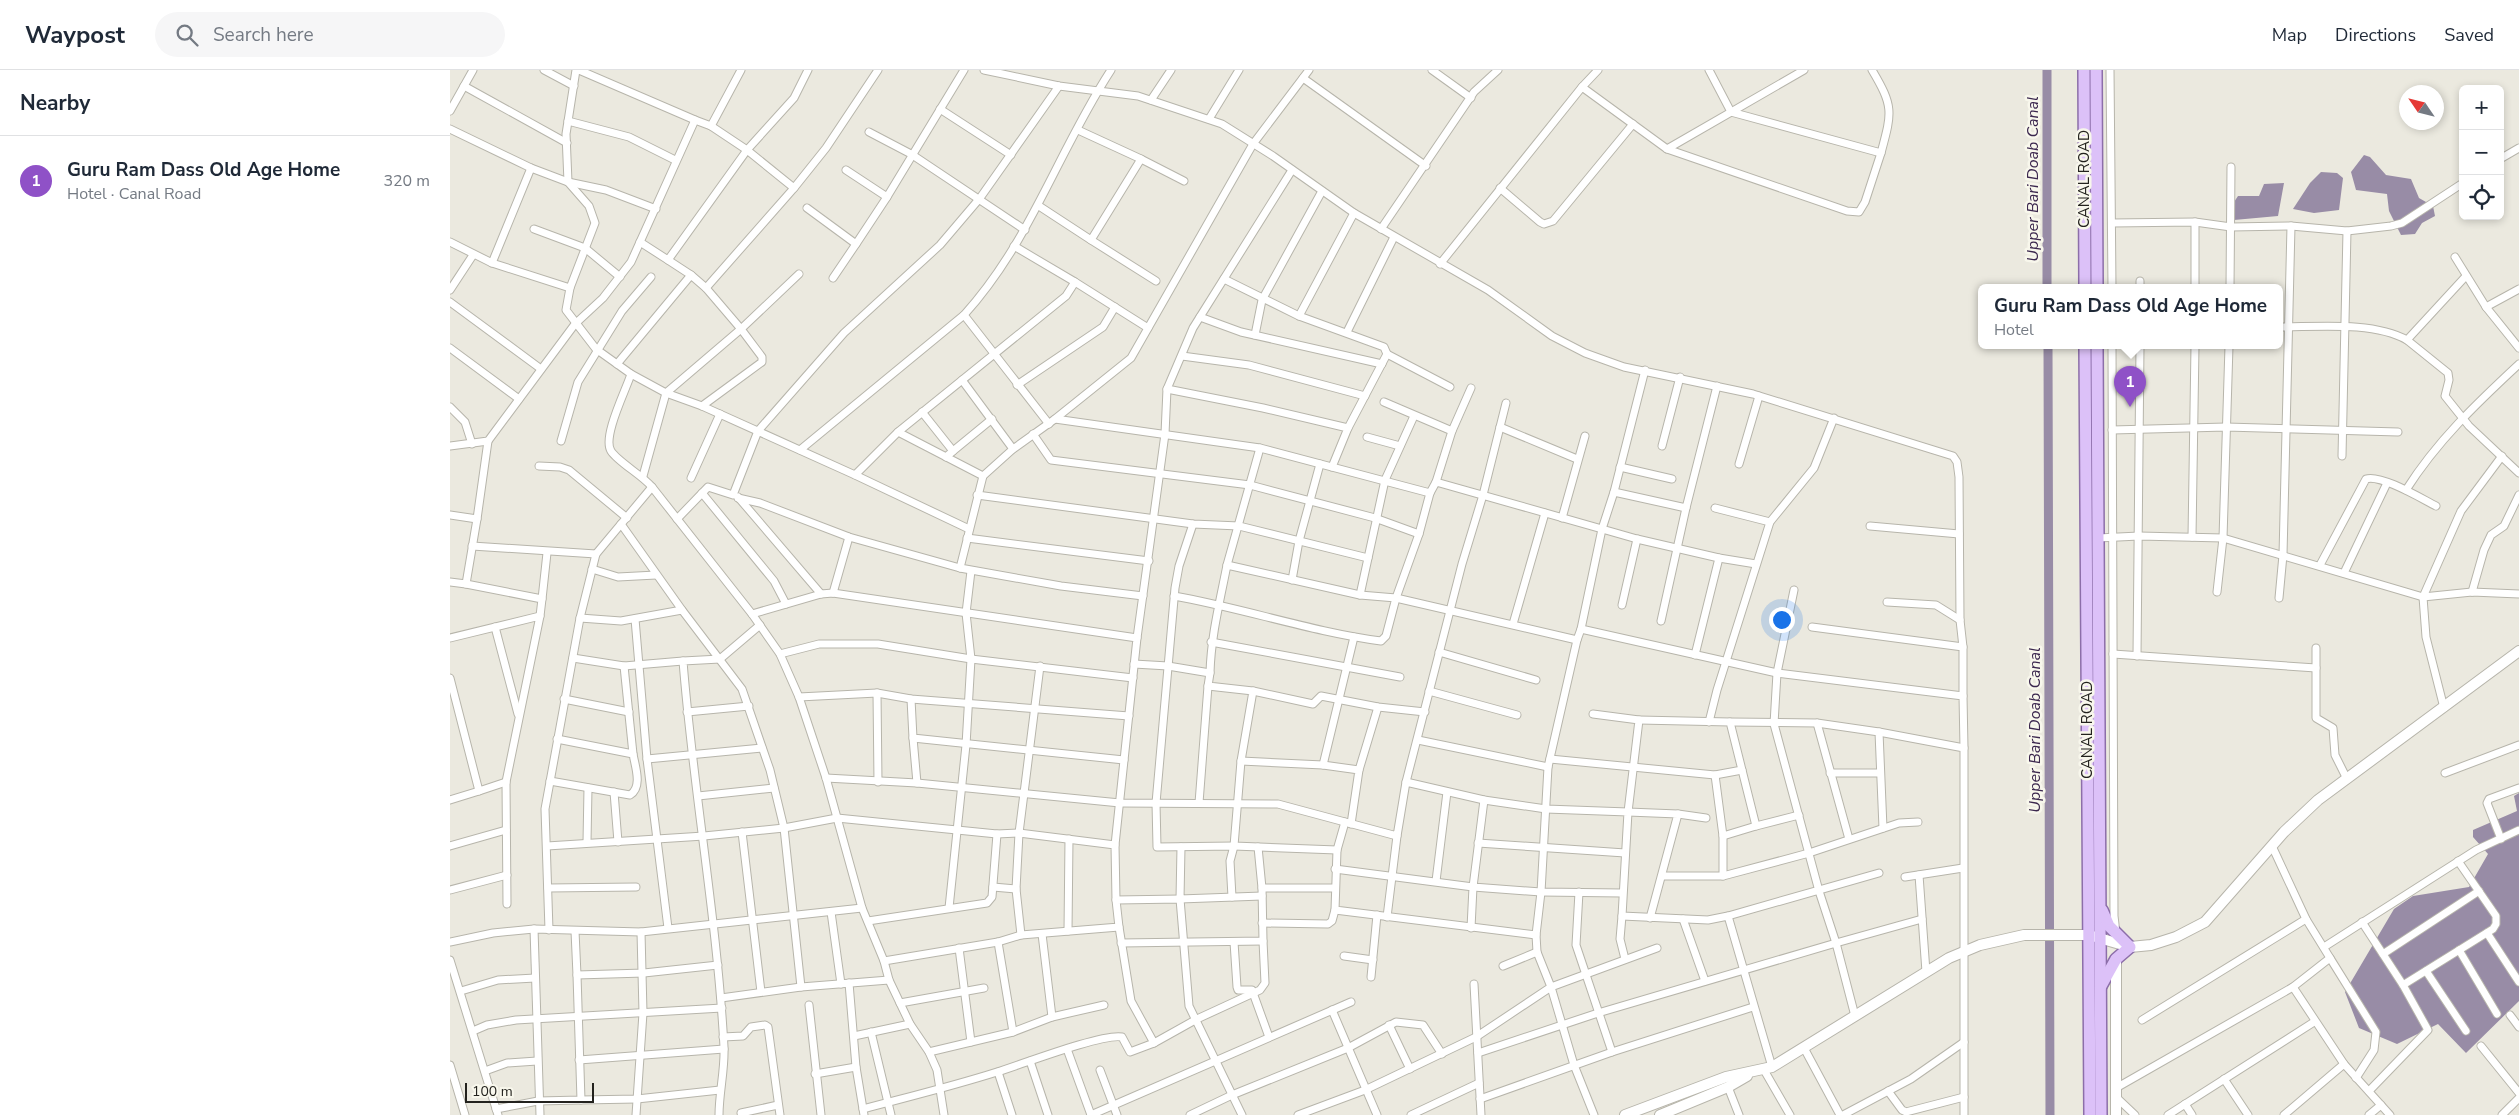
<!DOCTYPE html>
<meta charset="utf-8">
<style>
body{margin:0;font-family:"Nunito Sans",sans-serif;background:#f6f6f7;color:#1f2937}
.controls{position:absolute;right:15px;top:15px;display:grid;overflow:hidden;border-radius:8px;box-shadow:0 2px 8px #0003}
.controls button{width:45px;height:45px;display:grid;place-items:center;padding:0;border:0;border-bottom:1px solid #e0e1e3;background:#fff;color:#1f2937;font:25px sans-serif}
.compass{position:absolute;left:1949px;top:15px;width:45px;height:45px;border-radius:50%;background:#fff;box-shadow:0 2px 8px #0003;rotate:305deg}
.scale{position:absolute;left:15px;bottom:12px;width:129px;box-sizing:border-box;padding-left:5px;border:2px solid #23221e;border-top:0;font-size:14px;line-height:18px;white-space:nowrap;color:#23221e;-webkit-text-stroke:4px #f8f7ec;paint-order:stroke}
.you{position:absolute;left:1331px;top:549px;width:18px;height:18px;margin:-12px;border:4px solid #fff;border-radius:50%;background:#1a73e8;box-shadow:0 0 0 8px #1a73e833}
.badge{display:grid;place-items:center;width:32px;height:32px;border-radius:50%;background:#8f51c7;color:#fff;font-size:16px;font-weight:700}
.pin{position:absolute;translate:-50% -41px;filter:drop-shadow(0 1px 2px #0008)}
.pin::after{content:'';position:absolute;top:26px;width:18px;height:15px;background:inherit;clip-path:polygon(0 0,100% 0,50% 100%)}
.popup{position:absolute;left:1528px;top:214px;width:305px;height:65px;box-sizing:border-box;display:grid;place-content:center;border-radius:8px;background:#fff;filter:drop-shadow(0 1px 4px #0005);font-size:16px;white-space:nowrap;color:#747a83}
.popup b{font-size:19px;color:#1f2937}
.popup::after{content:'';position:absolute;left:50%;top:100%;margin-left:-10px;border:10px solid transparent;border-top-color:#fff}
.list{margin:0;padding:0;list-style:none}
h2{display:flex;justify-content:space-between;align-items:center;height:65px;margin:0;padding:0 20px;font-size:21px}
h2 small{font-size:16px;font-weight:400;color:#747a83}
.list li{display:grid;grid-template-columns:32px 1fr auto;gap:15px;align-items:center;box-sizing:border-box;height:90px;padding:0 20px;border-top:1px solid #e0e1e3}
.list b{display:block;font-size:19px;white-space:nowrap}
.list p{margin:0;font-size:16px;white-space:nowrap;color:#747a83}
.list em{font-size:16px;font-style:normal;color:#747a83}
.icon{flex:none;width:28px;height:28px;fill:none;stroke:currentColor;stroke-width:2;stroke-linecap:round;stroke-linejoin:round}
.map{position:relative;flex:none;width:2069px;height:1045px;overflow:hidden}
header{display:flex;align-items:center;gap:30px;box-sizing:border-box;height:70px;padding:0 25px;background:#fff;border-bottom:1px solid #e0e1e3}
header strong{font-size:24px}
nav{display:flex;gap:28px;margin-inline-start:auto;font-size:18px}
.search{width:350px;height:45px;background:#f6f6f7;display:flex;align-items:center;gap:12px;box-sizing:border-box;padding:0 18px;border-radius:28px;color:#747a83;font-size:19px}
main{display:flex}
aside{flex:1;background:#fff}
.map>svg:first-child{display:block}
.water{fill:#988ca6}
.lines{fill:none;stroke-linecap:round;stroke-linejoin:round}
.canal{stroke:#988ca6;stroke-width:9}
.street-casing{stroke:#b7b5ab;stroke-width:9}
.secondary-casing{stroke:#b7b5ab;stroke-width:12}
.primary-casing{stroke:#8c6ea9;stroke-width:14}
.street{stroke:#fff;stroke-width:7}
.secondary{stroke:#fff;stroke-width:10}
.primary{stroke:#dcc1f8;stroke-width:11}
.labels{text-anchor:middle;stroke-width:5;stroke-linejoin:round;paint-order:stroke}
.street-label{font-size:15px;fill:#23221e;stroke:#f8f7ec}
.water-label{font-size:16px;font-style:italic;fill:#3b274e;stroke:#f8f7ec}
</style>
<header>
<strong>Waypost</strong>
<div class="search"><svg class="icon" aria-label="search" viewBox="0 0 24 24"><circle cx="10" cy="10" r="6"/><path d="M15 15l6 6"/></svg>Search here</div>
<nav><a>Map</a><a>Directions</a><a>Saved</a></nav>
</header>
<main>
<aside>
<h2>Nearby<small></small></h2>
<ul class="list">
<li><span class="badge">1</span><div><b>Guru Ram Dass Old Age Home</b><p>Hotel · Canal Road</p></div><em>320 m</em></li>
</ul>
</aside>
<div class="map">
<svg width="2069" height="1045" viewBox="0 0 2069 1045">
<rect width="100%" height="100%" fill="#ebe9df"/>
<!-- water -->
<g class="water">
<polygon points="1914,85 1920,87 1936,105 1961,109 1969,128 1983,136 1985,146 1972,153 1965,164 1951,165 1939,141 1937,124 1906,120 1901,102"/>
<polygon points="1871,102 1887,103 1893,108 1889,140 1864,143 1843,139 1860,113"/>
<polygon points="1834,113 1828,146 1784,150 1784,132 1788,126 1809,126 1814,114"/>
<polygon points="2069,723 2069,931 2016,983 1988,954 1947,974 1909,958 1895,922 1944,839 1963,826 2019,817 2038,784 2023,767 2023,760 2067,741 2064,726"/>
</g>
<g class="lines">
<!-- canal -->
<g class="canal">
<polyline points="1597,0 1597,218"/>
<polyline points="1598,276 1600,1045"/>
</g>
<defs>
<g id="street">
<polyline points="94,0 124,16"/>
<path d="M126,0L116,64L118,112L139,136L145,153L120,218L116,240L146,279L181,304C176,320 152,367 161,381C168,392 192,405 202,417L302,544L330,584L349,627L376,708L412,838L434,891L439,910L460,954L479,982L487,1000L494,1045"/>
<polyline points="129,0 245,50"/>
<polyline points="534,0 609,16 688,26 772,54 823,86 904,143 1038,220 1102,266 1135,283 1174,297 1303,324 1503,386 1507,392 1509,407 1510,550 1513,577"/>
<polyline points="982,0 1021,28"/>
<path d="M1259,0L1281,42L1431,83C1442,42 1444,37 1422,0"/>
<polyline points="1660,0 1662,218"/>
<polyline points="853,8 976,96"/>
<polyline points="14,16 117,73"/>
<polyline points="1132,17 1148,0"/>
<polyline points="701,30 721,0"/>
<polyline points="490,39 561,85"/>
<polyline points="0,41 23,0"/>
<polyline points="759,49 789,0"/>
<polyline points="118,51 179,67 225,90"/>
<polyline points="261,56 297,80 344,118 376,78 428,0"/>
<polyline points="0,59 81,98 118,112 156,120 206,139"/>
<polyline points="628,60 691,89 641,170 706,211"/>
<polyline points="419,62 461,84 575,160"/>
<polyline points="1217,79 1397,141 1409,142 1415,132 1431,83"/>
<polyline points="691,89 734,111"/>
<polyline points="2050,89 2069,78"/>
<polyline points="396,100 437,127 514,0"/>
<polyline points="1050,118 1090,152 1094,154 1103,151 1183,54"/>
<polyline points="589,136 641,170"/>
<polyline points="357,138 406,174 437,127"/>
<polyline points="1662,153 1745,152 1781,157 1841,156 1897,161 1941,156 1952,153 2013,113"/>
<polyline points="84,159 135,178 170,207"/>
<polyline points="931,159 1024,22 1048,0"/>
<polyline points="0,172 42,193 120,218"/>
<polyline points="190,172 218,190 297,80 344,28 358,0"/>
<polyline points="2005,187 2036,237 2069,278"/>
<polyline points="218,190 241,205"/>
<polyline points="42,193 81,98"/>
<polyline points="990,194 1132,17 1217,79 1354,0"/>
<polyline points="383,208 406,174"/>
<polyline points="774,209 849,246 934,277 937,284 898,358"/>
<polyline points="1690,211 1690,218"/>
<polyline points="625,212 698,258"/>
<polyline points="256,218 344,118"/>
<polyline points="1745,218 1745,152"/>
<polyline points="1780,218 1781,97"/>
<polyline points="0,220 23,185"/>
<polyline points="0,232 91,299"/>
<polyline points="2036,237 2069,219"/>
<polyline points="514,245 599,354"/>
<polyline points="849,246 904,143"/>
<polyline points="750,247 791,262 932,294"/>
<path d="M1829,257C1867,257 1923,251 1957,270L2016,206"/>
<polyline points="897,262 944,167"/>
<polyline points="805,265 812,230 872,121"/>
<polyline points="1957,270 1998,303 1999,310 1995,326 2019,356 2069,403"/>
<polyline points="1662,276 1664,846 1666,863"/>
<polyline points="0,278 69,329"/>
<polyline points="937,284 1000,317"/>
<polyline points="732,286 799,295 915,326"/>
<polyline points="167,294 241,205 256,218 291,259 216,323 193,406"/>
<polyline points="181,304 216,323 252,336 405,405 448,362 533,406 563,379 605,349 810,378 980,423 986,412 1152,459 1131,559 1127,570 1098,697 1091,822 1086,865 1087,882 1101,917 1026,967 915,1020 848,1045"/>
<polyline points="512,310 563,379"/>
<polyline points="567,315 653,257 665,237"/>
<polyline points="717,319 813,338 898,358 882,397"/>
<polyline points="934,332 1002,361"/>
<polyline points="252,336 312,292 312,287 291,259 349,204"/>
<polyline points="0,337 15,352 22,374"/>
<polyline points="472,342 503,381 496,387"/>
<polyline points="605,349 681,288 803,74 859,0"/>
<polyline points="1050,357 1127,389"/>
<polyline points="1662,360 1776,357 1948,362"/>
<polyline points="448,362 616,226 625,212 564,176"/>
<polyline points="583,364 601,390 800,415 925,448 969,464"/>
<polyline points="917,367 950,376"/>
<polyline points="111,371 128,312 172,241 201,207"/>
<polyline points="0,376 38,371 125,254 153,228 181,192 245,50 261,56 291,0"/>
<polyline points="1212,376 1230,307"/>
<path d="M350,380L514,245C581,171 608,81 661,0"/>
<polyline points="503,381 542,349"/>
<polyline points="1892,386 1897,161"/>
<polyline points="1289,394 1309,326"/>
<polyline points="89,396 110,397 119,400 177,448"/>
<polyline points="1170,397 1222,409"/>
<polyline points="405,405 519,459"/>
<polyline points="533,406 510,498 611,516 693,526"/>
<polyline points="241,408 270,344"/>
<polyline points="986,412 1002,361 1021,318"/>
<path d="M1956,420C1987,371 2027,333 2069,294"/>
<polyline points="1164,422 1195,300"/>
<polyline points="252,423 324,511 336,534"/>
<polyline points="980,423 969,464 946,528 1127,570"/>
<polyline points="527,425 743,454 789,456 918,488"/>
<polyline points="288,427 371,524"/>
<polyline points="288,428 310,433 399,467 510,498"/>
<polyline points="1265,438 1320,452"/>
<polyline points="0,445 27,449 38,371"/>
<polyline points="1112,448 1135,366"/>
<polyline points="227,449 258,417 283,425 308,361 394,263 490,175 530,128 609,16"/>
<polyline points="171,454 232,540"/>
<polyline points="743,454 729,496 725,518 706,733 707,777 784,776 780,791 782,827"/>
<polyline points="1420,456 1509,464"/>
<polyline points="1742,467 1745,276"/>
<polyline points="517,468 699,491"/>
<polyline points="1648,468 1689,466 1773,468 1973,527 2022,522 2069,524"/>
<polyline points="22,476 146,484"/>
<polyline points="1269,488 1306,494"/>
<polyline points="777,495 810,378"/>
<path d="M1870,495L1916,409C1931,404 1972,429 1986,436"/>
<polyline points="142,499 168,507 206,505"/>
<polyline points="1894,503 1937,413"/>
<polyline points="842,510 849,471 870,394"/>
<polyline points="0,512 16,514 27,449"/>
<polyline points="16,514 92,529 90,546"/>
<polyline points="1344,520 1327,603 1324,654 1369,821 1386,873 1472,849"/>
<polyline points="1767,522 1773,468 1779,276"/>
<polyline points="2022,522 2034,480 2041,465 2054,456 2069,425"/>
<polyline points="383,523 399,467"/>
<polyline points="910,525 935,410 964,346"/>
<path d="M724,526C793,538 862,562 931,571L936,566L946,528L910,525L777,495C770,531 761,566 760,603"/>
<polyline points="1829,528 1833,485 1841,156"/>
<polyline points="92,529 97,483"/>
<polyline points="1437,532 1486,535 1510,550"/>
<polyline points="1172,535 1187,469"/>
<polyline points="302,544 371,524 383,523 687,568 665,775"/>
<polyline points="130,548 171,551 232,540 292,619 320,700 334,758 351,917"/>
<polyline points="185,549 197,689 218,858"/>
<polyline points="1211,551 1236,438"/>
<polyline points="1063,554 1095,443"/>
<polyline points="45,557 68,644"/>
<polyline points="1362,557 1513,577 1513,626"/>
<polyline points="1131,559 1327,603 1513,626 1514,678"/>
<polyline points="0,568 90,546 56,712 57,834"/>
<polyline points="687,568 715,364 717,319 743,258 842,100"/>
<polyline points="761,572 950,607"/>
<polyline points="1866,578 1866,648 1883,658 1885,685 1897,709"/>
<polyline points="989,582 1086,610"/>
<polyline points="330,584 369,574 428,574 521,589 683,608"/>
<polyline points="1663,584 1866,598"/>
<polyline points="1245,585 1269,488 1187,469 1152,459 1164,422 1236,438 1267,316"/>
<polyline points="1687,586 1690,276"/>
<polyline points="123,588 174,596 233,591"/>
<polyline points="684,594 718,596 760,603 758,616 803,621 791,691 784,776 887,780"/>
<polyline points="174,596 183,684"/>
<polyline points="0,608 29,721 56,712"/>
<polyline points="803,621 863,634 871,626 928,637 975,642"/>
<polyline points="979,621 1067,645"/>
<polyline points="427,623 428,712"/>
<polyline points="349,627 427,623 461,629 679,646"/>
<polyline points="114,629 179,642"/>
<polyline points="461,629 463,668 674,690"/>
<polyline points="1994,638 1976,567 1973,527 2011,441 2052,386"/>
<polyline points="237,642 299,636"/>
<polyline points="1143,644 1189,650 1178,742 1228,744 1200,848"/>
<polyline points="1259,652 1267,620 1320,452 1364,398 1384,348"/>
<polyline points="1280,652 1367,653 1429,662 1433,758"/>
<polyline points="1367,653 1399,769"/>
<polyline points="1429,662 1514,678 1514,1045"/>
<polyline points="463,668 467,713"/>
<polyline points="968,670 1098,697"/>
<polyline points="197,689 312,678"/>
<polyline points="1100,689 1265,705 1292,700 1280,652 1189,650"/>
<polyline points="791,691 873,695 909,700 901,754"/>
<polyline points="873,695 904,567"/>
<polyline points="909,700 928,637"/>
<polyline points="1380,703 1430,703"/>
<polyline points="1995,703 2069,675"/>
<polyline points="1265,705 1273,766 1273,806"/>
<polyline points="376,708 467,713 670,733 828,734 947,766 956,712 1034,730 1096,739 1178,742 1172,846 1258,850 1278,846 1322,997"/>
<path d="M100,711L180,725C193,717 185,696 183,684L107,669"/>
<polyline points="956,712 1012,494 1033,425 1056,333"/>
<polyline points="164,722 168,772"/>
<polyline points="248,726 324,718"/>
<polyline points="0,730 29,721"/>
<polyline points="1034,730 1023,817 1091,822 1172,823"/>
<polyline points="749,733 758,616"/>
<polyline points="1228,744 1256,748"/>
<polyline points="895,752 887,780 885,840 1086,865"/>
<polyline points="1306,756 1349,745"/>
<polyline points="292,762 311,922"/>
<polyline points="1273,766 1306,756 1292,700"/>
<polyline points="2051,769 2037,733 2039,729 2069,718"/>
<polyline points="137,772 138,718"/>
<polyline points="1028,773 1175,783"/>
<polyline points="0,776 56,760"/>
<polyline points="97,776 254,766 334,758 387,748 547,764 569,763 665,775 666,830"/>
<polyline points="1822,776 1856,849 1880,888 1843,917 1894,994 1940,1045"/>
<polyline points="731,777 730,829 812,826"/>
<polyline points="808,777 812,818"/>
<polyline points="885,799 1023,817 1021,858"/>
<polyline points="1469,805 1476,902"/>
<polyline points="1212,806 1273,806 1359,783 1449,753 1468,752"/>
<polyline points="1455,807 1513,798"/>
<polyline points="986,811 997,722"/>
<polyline points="543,817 566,819"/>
<polyline points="98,818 186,817"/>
<polyline points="0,820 57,805"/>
<polyline points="1129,822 1126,875 1162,982"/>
<polyline points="499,838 516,675 521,589 516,543 521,501"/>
<polyline points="381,842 391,914"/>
<polyline points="1172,846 1170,869 1175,889"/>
<polyline points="1278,846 1429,803"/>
<polyline points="937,847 947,766"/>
<polyline points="1233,849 1255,911"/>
<polyline points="418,851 537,833 542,827 547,764"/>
<polyline points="1912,852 1953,915 1978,960 1919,1021"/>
<polyline points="812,853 878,854 882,851 885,840"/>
<polyline points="669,857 681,931 704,973 747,949 810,920 815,913 813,871"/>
<polyline points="84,859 90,1045"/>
<polyline points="99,860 95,739 130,548 146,484 202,417"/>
<polyline points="125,861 127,905 194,903 268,895"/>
<polyline points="618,861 619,769"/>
<polyline points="2037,863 2069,912"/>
<polyline points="592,864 602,947"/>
<polyline points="571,865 566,819 569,763 590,596"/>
<polyline points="0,872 43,863 84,859 191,862 412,838"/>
<polyline points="548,872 563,962"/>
<polyline points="784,872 787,917 788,920 802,920 819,967"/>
<polyline points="671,873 813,871 812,818 885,818"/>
<polyline points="1874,877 2026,780 2069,760"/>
<polyline points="509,878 521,972"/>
<polyline points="2009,880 2047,944"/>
<polyline points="1933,884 2029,821"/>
<polyline points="894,886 923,890"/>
<polyline points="1880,888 1926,962 1924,980 1906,1008"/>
<polyline points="0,890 48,1045"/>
<polyline points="434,891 548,872 571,865 669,857 666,830 730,829 739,936 792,1045"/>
<polyline points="1053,896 1087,882"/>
<polyline points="1976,901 2016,961"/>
<polyline points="921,907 927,845"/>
<polyline points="399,913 406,997 413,1039"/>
<polyline points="1024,914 1031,1045"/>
<polyline points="1953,915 2043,859 2046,854 2046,846 2008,791"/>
<polyline points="11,921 48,910 85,908"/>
<polyline points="271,928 351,917 439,910"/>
<polyline points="450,933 534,918"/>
<polyline points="359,935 371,1045"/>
<polyline points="882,940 927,1045"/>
<polyline points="2060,945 2069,957"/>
<polyline points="1692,950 1856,849"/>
<polyline points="939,955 960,999"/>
<polyline points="23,961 37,955 66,950 272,938"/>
<polyline points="421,962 441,1045"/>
<polyline points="404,966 460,954"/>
<polyline points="273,967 293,966 301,957 315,955 318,957 330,1045"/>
<polyline points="2031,976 2069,1023"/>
<polyline points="1354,978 1390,1045"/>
<polyline points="617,979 641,1045"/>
<polyline points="479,982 563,962 602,947 654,935"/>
<polyline points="1028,983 1148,943 1386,873 1405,946"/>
<polyline points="129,990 274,979"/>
<polyline points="580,991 598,1045"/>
<polyline points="0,995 15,1045"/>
<polyline points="650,1000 667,1045"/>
<polyline points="1314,1000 1340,1045"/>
<polyline points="35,1001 57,993 87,991"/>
<polyline points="548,1002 562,1045"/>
<polyline points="365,1004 406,997"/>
<polyline points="1774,1009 1798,1045"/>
<polyline points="1278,1017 1289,1045"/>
<polyline points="1666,1018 1843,917"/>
<polyline points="1438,1021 1452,1040 1456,1042 1514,1027"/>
<polyline points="1666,1027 1685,1045"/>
<polyline points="1030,1029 1162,982 1303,937"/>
<polyline points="131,1030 187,1029 270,1020"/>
<polyline points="1735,1034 1742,1045"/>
<polyline points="46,1039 88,1031 131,1030 127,905"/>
<polyline points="291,1043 328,1035"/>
<polyline points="186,1045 193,943 191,862"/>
<path d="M269,1045C269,1023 275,999 274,977C267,847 243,720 233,591L270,589L310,555"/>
<path d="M414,1045L413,1039C458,1027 503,1016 547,1002C570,995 653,963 672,967L680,982L704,973"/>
<polyline points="641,1045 901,932"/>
<polyline points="740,1045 782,1025 898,978 946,952 973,955 992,984"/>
<polyline points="961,1045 1029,1013"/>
<polyline points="1144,1045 1124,995 1101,917 1207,878"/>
<polyline points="1393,1045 1461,1009 1514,972"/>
<polyline points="1718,1045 1864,952"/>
<polyline points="1834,1045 1894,994"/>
<polyline points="1919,1045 1931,1035"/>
<polyline points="2052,1045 2069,1028"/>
</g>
<g id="secondary">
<polyline points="1175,1045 1276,1007 1322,997 1499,888 1530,875 1574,865 1639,865 1680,877 1701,875 1726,867 1755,852 1834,762 1868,730 2069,581"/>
<polyline points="1210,1045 1278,1017 1297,1006"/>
<polyline points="1666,1045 1666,889"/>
</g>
<g id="primary">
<polyline points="1634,0 1635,218"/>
<polyline points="1646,0 1647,218"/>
<polyline points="1635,276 1640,1045"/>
<polyline points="1647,276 1651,1045"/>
<polyline points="1651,916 1666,889 1680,877 1659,856 1652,840"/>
</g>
</defs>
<!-- street casing -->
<use href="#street" class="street-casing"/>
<!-- secondary casing -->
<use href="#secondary" class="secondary-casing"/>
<!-- primary casing -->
<use href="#primary" class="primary-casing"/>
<!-- street -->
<use href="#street" class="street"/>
<!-- secondary -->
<use href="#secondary" class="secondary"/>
<!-- primary -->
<use href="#primary" class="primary"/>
</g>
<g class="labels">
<!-- street labels -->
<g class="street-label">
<text transform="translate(1634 109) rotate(-90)" y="5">CANAL ROAD</text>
<text transform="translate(1637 660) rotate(-90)" y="5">CANAL ROAD</text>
</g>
<!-- water labels -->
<g class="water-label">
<text transform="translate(1582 109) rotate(-90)" y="6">Upper Bari Doab Canal</text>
<text transform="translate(1584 660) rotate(-90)" y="6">Upper Bari Doab Canal</text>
</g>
</g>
</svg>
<div class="controls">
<button>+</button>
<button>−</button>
<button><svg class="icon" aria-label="locate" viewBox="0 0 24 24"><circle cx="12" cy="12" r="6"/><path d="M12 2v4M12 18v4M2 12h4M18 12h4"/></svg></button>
</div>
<svg class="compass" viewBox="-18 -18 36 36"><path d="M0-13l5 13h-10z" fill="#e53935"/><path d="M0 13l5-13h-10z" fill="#747a83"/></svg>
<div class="scale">100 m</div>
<div class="you"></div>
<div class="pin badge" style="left:1680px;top:337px">1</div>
<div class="popup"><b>Guru Ram Dass Old Age Home</b>Hotel</div>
</div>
</main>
